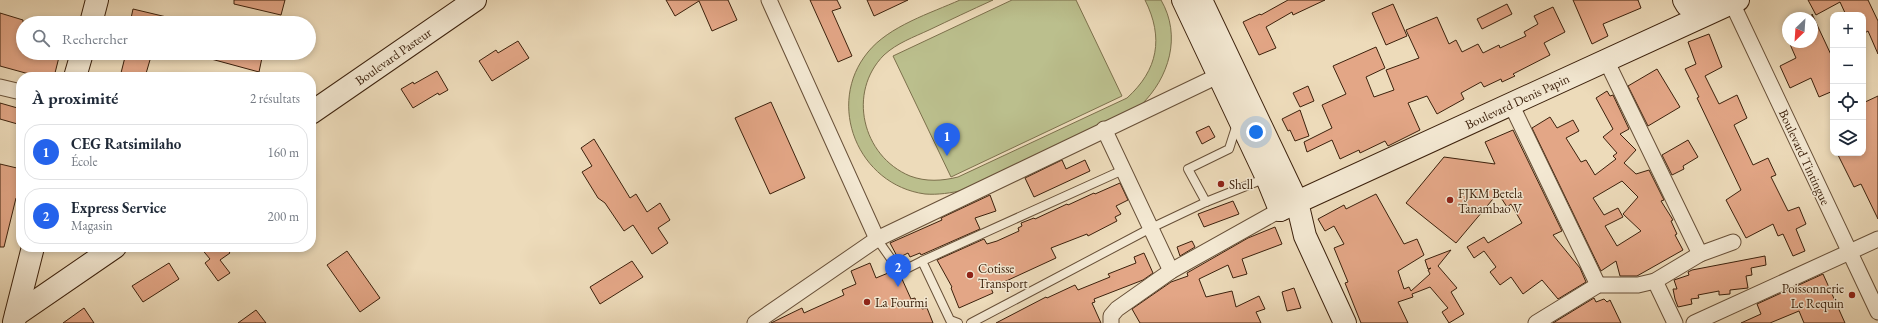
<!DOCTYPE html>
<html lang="fr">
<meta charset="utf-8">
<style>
body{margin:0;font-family:"EB Garamond",serif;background:#f6f6f7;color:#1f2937}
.controls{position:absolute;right:12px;top:12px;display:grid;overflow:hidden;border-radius:8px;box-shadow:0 2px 6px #0003}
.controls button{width:36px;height:36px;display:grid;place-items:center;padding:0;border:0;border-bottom:1px solid #e0e1e3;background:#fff;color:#1f2937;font:20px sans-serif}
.compass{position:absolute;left:1782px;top:12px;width:36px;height:36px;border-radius:50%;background:#fff;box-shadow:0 2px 6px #0003;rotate:205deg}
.you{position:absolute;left:1256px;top:132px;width:14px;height:14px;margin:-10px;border:3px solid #fff;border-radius:50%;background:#1a73e8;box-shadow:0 0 0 6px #1a73e833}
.badge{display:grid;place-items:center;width:26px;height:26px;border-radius:50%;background:#2563eb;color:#fff;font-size:13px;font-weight:700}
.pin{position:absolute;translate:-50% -33px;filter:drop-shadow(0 1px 2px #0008)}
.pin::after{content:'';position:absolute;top:21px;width:14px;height:12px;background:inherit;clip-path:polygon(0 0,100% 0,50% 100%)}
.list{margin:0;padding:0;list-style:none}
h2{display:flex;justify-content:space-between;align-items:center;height:52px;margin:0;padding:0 16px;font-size:17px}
h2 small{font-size:13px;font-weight:400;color:#747a83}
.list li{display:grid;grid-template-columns:26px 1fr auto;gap:12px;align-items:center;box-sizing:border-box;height:56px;margin:0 8px 8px;padding:0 8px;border:1px solid #e0e1e3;border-radius:16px}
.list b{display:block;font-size:15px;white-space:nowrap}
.list p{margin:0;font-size:13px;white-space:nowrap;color:#747a83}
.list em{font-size:13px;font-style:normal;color:#747a83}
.icon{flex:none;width:22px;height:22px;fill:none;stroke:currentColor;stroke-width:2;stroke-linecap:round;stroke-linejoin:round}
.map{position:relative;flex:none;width:1878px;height:323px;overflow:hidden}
.search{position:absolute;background:#fff;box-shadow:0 2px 6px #0003;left:16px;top:16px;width:300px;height:44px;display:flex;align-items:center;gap:10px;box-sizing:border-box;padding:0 14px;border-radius:22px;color:#747a83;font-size:15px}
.panel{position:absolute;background:#fff;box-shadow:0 2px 6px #0003;left:16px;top:72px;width:300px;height:180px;border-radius:16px}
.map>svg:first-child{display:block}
.green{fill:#bbbf8d;stroke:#7c704c}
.building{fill:#e3a686;stroke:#3c210c;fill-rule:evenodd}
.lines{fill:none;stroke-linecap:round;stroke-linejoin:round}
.lane-casing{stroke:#685038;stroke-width:10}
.street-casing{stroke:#685038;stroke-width:17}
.secondary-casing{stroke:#3c210c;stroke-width:24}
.lane{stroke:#f3e8d2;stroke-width:8}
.street{stroke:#f3e8d2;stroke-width:15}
.secondary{stroke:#f3e8d2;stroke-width:22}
.poi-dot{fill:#8f2418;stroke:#f3e8d2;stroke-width:1.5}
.labels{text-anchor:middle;stroke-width:3;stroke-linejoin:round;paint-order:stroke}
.street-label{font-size:13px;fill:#3c210c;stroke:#f3e8d2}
.poi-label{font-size:13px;fill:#3c210c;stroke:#f3e8d2;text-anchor:start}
</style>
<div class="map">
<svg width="1878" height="323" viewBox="0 0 1878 323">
<rect width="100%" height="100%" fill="#eddbba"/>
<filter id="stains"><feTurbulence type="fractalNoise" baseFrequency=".005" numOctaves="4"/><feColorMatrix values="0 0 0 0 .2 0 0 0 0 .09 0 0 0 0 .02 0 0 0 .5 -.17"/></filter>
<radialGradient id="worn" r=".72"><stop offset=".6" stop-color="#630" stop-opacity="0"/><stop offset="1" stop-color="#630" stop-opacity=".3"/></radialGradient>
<!-- green -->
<g class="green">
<path d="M960,0H993C971,10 950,20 929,30C914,37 897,43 884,55C847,92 862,156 910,176C926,182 942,181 958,177L1127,98C1158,70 1164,38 1145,0H1161C1182,36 1169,78 1141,105L964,190C951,193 938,195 925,194C858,185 825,104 868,52C889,26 931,13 960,0Z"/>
<polygon points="1012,0 1076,0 1122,96 951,177 893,56"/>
</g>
<!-- building -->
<g class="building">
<polygon points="234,0 285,0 281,15 234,4"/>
<polygon points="666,0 728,0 737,20 712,31 699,1 675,16"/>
<polygon points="810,0 837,0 841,8 832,11 852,56 838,62"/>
<polygon points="867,0 908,0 874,16"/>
<polygon points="1288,0 1325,0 1293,15 1292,12 1266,27 1276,48 1259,55 1243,22 1260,14 1261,15"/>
<polygon points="1573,0 1638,0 1641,8 1603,24 1608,36 1592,44"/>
<polygon points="1808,0 1868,0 1878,21 1878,54 1868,31 1863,34 1863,15 1846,15 1840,2 1816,15"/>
<polygon points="1393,4 1407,36 1386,45 1372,13"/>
<polygon points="1507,4 1512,14 1482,29 1477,19"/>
<polygon points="1553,7 1565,32 1544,43 1550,55 1513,74 1515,76 1502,82 1501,79 1484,87 1481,82 1461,93 1464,99 1437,114 1427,96 1408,103 1420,130 1388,146 1385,141 1360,153 1359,150 1340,159 1332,140 1307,152 1304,142 1332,128 1322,105 1346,94 1333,66 1376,47 1385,68 1366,77 1374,97 1394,90 1386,70 1419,58 1406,30 1437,17 1449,44 1456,40 1462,52 1478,44 1483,53 1499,45 1500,48 1526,36 1524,32 1538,24 1534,16"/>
<polygon points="133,9 175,19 174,23 130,23"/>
<polygon points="0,13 23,20 23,53 60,53 54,77 40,77 0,66"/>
<polygon points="1812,14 1833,59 1833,91 1819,97 1811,78 1790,88 1780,66 1796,58 1789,42 1812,42"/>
<polygon points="1709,34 1722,67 1705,76 1719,104 1737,95 1747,118 1734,125 1753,165 1768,158 1776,175 1771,177 1788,211 1799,207 1806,224 1796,229 1805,251 1793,256 1783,234 1778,236 1773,224 1746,238 1726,200 1741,190 1697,98 1699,97 1685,69 1696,64 1688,42"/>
<polygon points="518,41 529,58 492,81 479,61 496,50 498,53"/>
<polygon points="126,53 152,53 145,77 120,77"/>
<polygon points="201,53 240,53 250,56 250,53 263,53 259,72 200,56"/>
<polygon points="1657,69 1680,107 1648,126 1628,86"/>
<polygon points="437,71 448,90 439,95 438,93 413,108 401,89 413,82 414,84"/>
<polygon points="1308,86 1314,101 1300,107 1293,93"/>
<path d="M1607,91L1610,96L1613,95L1629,129L1620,134L1636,150L1624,163L1636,174L1649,170L1664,200L1661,201L1673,220L1671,221L1677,234L1675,235L1683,250L1637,276H1620L1616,261L1601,271L1532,128L1550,117L1557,128L1573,120L1579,131L1566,138L1581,162L1586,160L1595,175L1616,159L1613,156L1617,153L1603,137L1613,129L1596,98ZM1622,181L1638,197L1623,214L1641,231L1617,246L1605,226L1623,217L1618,208L1604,215L1593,198Z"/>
<polygon points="1878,96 1878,219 1861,184 1854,187 1837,153 1863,153 1863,103"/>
<polygon points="771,102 805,178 770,194 735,118"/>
<polygon points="0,103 21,109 21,125 0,119"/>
<polygon points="1300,110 1309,136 1295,141 1290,130 1288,131 1282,119"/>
<polygon points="1209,126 1215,137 1202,144 1196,132"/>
<polygon points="1513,130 1562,231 1553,235 1580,268 1586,282 1558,299 1542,280 1523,294 1511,277 1500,285 1490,272 1496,267 1484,251 1474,258 1467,247 1484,237 1488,243 1522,223 1511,204 1507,207 1498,193 1456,243 1406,203 1444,157 1495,164 1485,142"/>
<polygon points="594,139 630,198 636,194 647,212 660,203 670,220 658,228 668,243 652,254 633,225 624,231 605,203 598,198 582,172 592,166 581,148"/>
<polygon points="1688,140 1698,157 1683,166 1684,169 1672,175 1662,155"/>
<polygon points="1062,160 1066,169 1085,160 1090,171 1034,197 1025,178"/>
<polygon points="0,164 21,169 21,192 19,199 16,198 4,247 0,247"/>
<polygon points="1120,183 1128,200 1116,206 1121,214 1115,217 1117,221 1088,236 1087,234 1051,248 1056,258 991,288 993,293 959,308 951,288 952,287 937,260 984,239 987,244 997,241 1019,231 1018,228 1022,226 1021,223 1034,218 1035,219 1067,204 1068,205 1094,193 1095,194"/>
<polygon points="1376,194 1404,244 1417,239 1424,255 1398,271 1404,289 1409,287 1411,291 1430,274 1428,270 1431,268 1428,269 1425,260 1451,250 1438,266 1457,288 1451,292 1464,314 1449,323 1442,312 1448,308 1430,287 1412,294 1413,297 1398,302 1408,323 1361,323 1345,283 1348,282 1334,248 1344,244 1334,226 1325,231 1318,219 1344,205 1346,209"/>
<polygon points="990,195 996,211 975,218 980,229 921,255 920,253 910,257 908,253 898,258 890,243 942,220 941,218"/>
<polygon points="1233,201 1239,214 1204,227 1198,214"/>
<polygon points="1275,227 1282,244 1242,259 1247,274 1233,278 1228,265 1199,279 1206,297 1232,291 1236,307 1259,296 1265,309 1256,312 1261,323 1140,323 1132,309 1171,282 1188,276 1187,273 1248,238"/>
<polygon points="1192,241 1195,247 1180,256 1177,247"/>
<polygon points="200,247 225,247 230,253 220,260 230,273 218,281 205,263 210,259"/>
<polygon points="347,251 380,298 360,312 327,265"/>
<polygon points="1144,253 1153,273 1143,280 1094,299 1095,302 1092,303 1101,323 996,323 1046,297 1047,298 1075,285 1078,290 1110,277 1108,274 1136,263 1134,257"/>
<polygon points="1765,256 1766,265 1751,268 1752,275 1746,276 1748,288 1730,290 1730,294 1719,295 1719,291 1698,295 1699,298 1691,299 1692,304 1678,307 1675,299 1673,289 1677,289 1674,280 1689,275 1688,272 1692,270"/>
<polygon points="632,261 643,277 600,304 590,287"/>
<polygon points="169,263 179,279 143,302 132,286"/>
<polygon points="870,263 876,278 893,271 897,281 902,279 911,299 915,298 917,306 920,305 922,309 927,308 933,323 771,323 802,308 804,313 844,295 842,290 856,284 851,271"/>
<polygon points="1823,274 1845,323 1804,323 1799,311 1770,323 1741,323 1761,314 1757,304"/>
<polygon points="1294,288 1301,308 1287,311 1282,292"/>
<polygon points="1594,298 1596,302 1604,299 1607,302 1610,300 1621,323 1553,323"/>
<polygon points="84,308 94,323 63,323"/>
<polygon points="256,310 266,323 238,323"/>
</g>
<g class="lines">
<defs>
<g id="lane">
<polyline points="1206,202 1188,169 1229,149 1237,124"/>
<polyline points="877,239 896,266 904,270 922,261"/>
<polyline points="958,323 950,320 922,261 1123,170"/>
<polyline points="971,323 1149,229 1206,202 1266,178"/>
</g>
<g id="street">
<polyline points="769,0 877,239"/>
<polyline points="1732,3 1878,312"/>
<polyline points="1606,60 1700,254"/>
<polyline points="0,87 21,92"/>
<polyline points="1511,104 1598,285"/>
<polyline points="1104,129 1171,271"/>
<polyline points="1655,281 1675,323"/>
<polyline points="755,323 877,239 1226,72"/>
<polyline points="1111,323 1111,316 1117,309 1171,271 1280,210"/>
<polyline points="1536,323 1598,285 1638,285 1655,281 1700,254 1733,242"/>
<polyline points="1694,323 1878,239"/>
</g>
<g id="secondary">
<polyline points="1183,0 1267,178 1280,210"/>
<polyline points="1201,0 1297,202 1305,236 1345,323"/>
<polyline points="1684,0 1687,5 1719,3"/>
<polyline points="91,23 97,0"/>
<polyline points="75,77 82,53"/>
<polyline points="311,113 475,0"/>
<polyline points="1280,210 1738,0"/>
<polyline points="16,315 115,247"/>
<polyline points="14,322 33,247"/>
</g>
</defs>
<!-- lane casing -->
<use href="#lane" class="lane-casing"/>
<!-- street casing -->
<use href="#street" class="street-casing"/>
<!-- secondary casing -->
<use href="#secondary" class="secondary-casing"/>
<!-- lane -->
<use href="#lane" class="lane"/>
<!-- street -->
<use href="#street" class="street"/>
<!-- secondary -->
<use href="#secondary" class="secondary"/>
</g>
<!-- markers -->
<g class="poi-dot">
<circle cx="1221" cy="184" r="4"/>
<circle cx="1450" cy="200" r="4"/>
<circle cx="970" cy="275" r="4"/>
<circle cx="1852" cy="295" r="4"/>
<circle cx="867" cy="302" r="4"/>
</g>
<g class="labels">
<!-- street labels -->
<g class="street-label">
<text transform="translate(393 56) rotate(-35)" y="5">Boulevard Pasteur</text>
<text transform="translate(1517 101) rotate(-25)" y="5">Boulevard Denis Papin</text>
<text transform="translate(1805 157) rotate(65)" y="5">Boulevard Tintingue</text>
</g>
<!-- poi labels -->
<g class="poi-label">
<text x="1229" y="189">Shell</text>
<text x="1458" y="198">FJKM Betela<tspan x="1458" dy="15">Tanambao V</tspan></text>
<text x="978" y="273">Cotisse<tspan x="978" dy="15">Transport</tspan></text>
<text x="1844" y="293" text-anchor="end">Poissonnerie<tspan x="1844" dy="15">Le Requin</tspan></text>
<text x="875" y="307">La Fourmi</text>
</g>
</g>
<rect width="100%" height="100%" filter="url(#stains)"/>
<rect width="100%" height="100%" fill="url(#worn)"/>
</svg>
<div class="controls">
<button>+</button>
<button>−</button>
<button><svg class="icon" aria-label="locate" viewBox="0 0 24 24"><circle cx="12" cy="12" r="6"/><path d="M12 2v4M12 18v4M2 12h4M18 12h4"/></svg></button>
<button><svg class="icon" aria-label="layers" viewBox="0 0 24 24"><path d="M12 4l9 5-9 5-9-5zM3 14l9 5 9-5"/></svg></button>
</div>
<svg class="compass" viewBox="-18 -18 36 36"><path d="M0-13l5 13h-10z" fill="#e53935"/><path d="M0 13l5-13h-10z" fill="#747a83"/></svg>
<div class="you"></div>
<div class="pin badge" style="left:947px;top:156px">1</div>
<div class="pin badge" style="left:898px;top:287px">2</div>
<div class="search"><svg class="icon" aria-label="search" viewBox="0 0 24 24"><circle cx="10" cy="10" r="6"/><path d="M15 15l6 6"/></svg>Rechercher</div>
<section class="panel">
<h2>À proximité<small>2 résultats</small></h2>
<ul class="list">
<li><span class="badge">1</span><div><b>CEG Ratsimilaho</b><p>École</p></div><em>160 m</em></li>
<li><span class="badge">2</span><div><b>Express Service</b><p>Magasin</p></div><em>200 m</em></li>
</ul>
</section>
</div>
